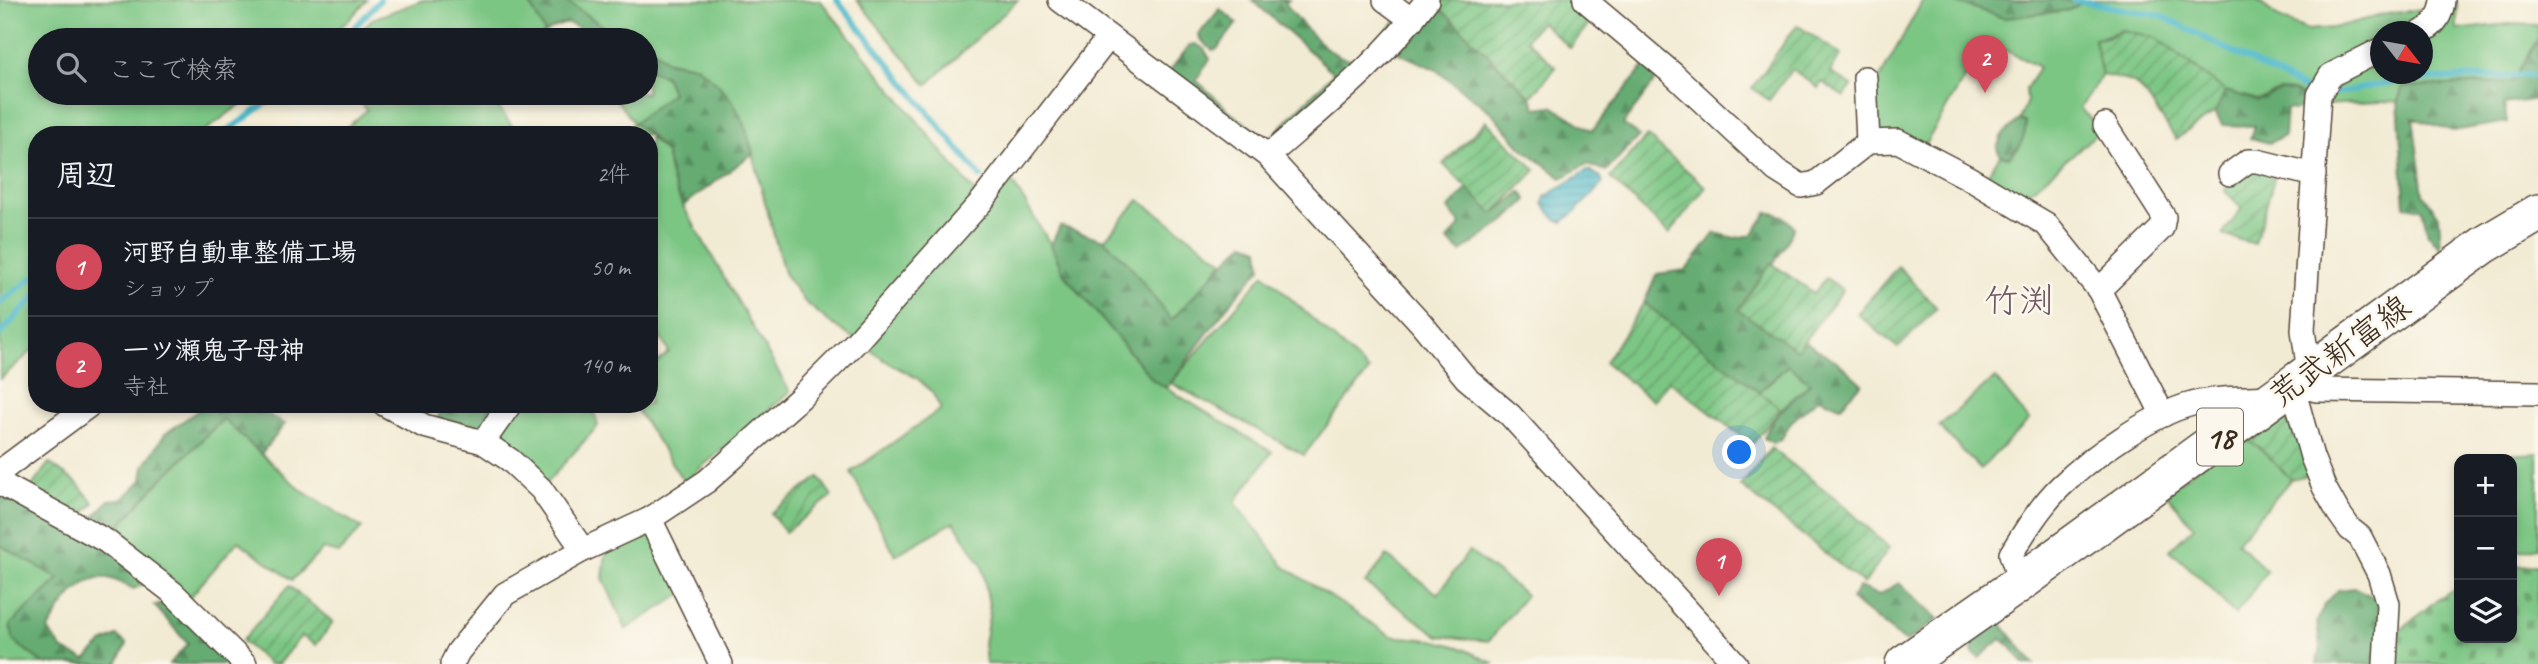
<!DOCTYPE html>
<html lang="ja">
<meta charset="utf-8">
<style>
body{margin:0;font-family:Caveat,"Klee One",sans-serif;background:#20242c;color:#f1f3f6}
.controls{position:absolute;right:21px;bottom:21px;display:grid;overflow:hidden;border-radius:14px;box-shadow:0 4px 10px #0003}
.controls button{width:63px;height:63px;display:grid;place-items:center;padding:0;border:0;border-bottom:2px solid #363941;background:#171b24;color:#f1f3f6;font:35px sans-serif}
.compass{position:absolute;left:2370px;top:21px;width:63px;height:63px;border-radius:50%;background:#171b24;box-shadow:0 4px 10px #0003;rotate:121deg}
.you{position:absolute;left:1740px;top:453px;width:24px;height:24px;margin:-18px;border:5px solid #fff;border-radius:50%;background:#1a73e8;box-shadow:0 0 0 10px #1a73e833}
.badge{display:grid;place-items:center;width:46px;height:46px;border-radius:50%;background:#d1495b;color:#fff;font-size:23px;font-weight:700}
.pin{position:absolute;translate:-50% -58px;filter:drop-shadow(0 2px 4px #0008)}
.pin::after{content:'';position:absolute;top:37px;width:24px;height:21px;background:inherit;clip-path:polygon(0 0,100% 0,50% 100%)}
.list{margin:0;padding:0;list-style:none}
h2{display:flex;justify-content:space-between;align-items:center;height:91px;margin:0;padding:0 28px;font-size:30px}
h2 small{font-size:23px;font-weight:400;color:#9ea1a6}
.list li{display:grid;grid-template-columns:46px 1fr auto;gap:21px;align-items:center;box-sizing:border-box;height:98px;padding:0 28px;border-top:2px solid #363941}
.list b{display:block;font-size:26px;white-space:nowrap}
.list p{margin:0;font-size:23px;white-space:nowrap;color:#9ea1a6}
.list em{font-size:23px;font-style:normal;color:#9ea1a6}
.icon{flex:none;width:38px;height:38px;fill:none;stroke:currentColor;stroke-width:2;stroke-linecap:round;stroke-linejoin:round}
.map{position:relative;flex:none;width:2538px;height:664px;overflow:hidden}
.search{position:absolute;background:#171b24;box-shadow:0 4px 10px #0003;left:28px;top:28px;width:630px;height:77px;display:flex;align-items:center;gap:18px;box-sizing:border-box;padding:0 24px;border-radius:38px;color:#9ea1a6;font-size:26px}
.panel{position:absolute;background:#171b24;box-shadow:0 4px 10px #0003;left:28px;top:126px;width:630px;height:287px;border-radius:28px}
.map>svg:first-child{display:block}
.grass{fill:#7cc684;stroke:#5c7851;stroke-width:2;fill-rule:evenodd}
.forest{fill:url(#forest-firs);stroke:#506a48;stroke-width:2}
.cemetery{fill:url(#cemetery-stones);stroke:#5c7851;stroke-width:2}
.garden{fill:url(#garden-furrows);stroke:#5c7851;stroke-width:2}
.water{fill:url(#water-rules);stroke:#447274;stroke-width:2}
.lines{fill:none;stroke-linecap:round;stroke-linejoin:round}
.stream{stroke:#4eb9cb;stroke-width:6}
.minor-casing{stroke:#564739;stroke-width:26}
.primary-casing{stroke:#564739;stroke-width:40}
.minor{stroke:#fff;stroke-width:23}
.primary{stroke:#fff;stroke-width:37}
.labels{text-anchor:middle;stroke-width:5;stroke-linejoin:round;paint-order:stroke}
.shield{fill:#fbf7ec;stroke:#75685c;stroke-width:2}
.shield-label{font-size:32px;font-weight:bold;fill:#3b2a1e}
.street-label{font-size:33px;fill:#3b2a1e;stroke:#fbf7ec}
.neighbourhood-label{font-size:35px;fill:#6f5662;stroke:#fbf7ec}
</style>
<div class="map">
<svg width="2538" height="664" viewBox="0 0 2538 664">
<defs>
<pattern id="forest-firs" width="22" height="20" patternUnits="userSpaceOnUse" patternTransform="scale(1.75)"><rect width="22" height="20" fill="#65ab72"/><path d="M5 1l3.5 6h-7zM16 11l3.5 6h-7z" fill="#548b5d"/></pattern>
<pattern id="cemetery-stones" width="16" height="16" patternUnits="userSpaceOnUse" patternTransform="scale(1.75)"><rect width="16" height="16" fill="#7cc684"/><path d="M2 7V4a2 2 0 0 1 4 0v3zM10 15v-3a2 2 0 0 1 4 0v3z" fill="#67a16b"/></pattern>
<pattern id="garden-furrows" width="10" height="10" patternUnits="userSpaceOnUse" patternTransform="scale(1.75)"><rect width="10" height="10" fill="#7cc684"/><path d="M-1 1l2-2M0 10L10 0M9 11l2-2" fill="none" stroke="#67a16b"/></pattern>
<pattern id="water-rules" width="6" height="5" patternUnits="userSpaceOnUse" patternTransform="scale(1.75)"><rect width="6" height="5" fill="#4eb9cb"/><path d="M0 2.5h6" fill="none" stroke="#4297a4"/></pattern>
</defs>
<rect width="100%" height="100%" fill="#fbf7ec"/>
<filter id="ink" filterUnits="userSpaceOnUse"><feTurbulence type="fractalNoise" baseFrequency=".0143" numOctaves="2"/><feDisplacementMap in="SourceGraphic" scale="14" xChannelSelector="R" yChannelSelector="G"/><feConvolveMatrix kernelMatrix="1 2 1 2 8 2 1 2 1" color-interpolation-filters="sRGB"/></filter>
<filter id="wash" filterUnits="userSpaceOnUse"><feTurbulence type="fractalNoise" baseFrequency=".00686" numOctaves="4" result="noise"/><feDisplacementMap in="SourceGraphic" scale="28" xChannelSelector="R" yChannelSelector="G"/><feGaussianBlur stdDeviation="1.57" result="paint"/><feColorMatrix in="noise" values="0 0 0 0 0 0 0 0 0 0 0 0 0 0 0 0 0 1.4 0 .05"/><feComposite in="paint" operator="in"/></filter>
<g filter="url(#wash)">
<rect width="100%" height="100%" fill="#f2ebd4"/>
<!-- grass -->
<g class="grass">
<polygon points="0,0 367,0 349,20 325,40 40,40 40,93 256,93 199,135 37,135 37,346 0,379"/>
<polygon points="423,0 528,0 545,33 533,40 352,40 372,19"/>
<polygon points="564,0 820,0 981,200 1005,170 1051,245 1064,274 1153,380 1272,452 1235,502 1285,567 1391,636 1433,640 1459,647 1495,664 986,664 984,643 990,611 982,565 954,522 895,555 851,472 941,409 932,392 917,378 889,363 828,321 805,302 784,273 744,123 696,66 667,61 646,43 646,40 615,34"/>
<polygon points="857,0 1018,0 927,85"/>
<path d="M1923,0H1949L2004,18L2069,10L2086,0H2256L2281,19L2308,30L2333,28L2386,14L2457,4V30L2508,24L2538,25V40L2512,82L2403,87L2398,101L2305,106V97L2282,90L2257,100L2225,91L2156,38L2122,30L2094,40L2102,75L2080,108L2101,130L2014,205L1980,185L2000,156L2009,157L2019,148L2025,124L2019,120L2027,101L2026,89L2039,67L1993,44L1971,67L1920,153L1868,142L1866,103ZM2380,32H2422V74H2380Z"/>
<polygon points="646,68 666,77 672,94 635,123 647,135 622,135 634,123 611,93 646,93"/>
<polygon points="353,93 488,93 519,135 338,135 367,110"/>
<polygon points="649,137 666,153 672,181 683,206 790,392 684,482 633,404 649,404 649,369 669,352 649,319"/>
<polygon points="1139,200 1223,261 1200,291 1171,320 1128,263 1104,240"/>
<polygon points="1264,274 1369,371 1304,455 1171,383"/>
<polygon points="1788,365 1811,383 1781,409 1759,392"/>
<polygon points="1995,378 2029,420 1980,469 1939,426"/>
<polygon points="510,404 592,404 598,426 541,489 483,442"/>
<polygon points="223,419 302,491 362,528 339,553 323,549 292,580 238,541 184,604 106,541 156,485"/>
<polygon points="2232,442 2250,442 2260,447 2291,479 2237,542 2267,571 2235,615 2209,586 2170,550 2194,527 2165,493"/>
<polygon points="2538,453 2538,547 2512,553 2512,459 2490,459 2489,456"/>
<polygon points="654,526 687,591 626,629 603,578 606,553"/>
<polygon points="0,545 60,578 14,641 44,664 0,664"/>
<polygon points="1469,551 1526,595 1489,641 1439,636 1365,583 1387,556 1438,594"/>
</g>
<!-- forest -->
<g class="forest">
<path d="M528,0H564L615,34L639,38L642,40C629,40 614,43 601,40C575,35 579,11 545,33Z"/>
<path d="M1252,0H1289L1285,3C1298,19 1332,65 1356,58C1373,53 1388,29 1399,16L1407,26L1267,152L1167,74L1190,45L1196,44L1204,49L1210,59L1196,80L1235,116L1269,139L1334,73Z"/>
<polygon points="1949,0 2086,0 2069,10 2004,18"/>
<polygon points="1438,6 1531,97 1536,108 1552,106 1592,131 1647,63 1658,72 1656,80 1623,124 1639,136 1606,171 1587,164 1562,178 1521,147 1492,113 1435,69 1394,51"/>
<polygon points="1220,9 1237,23 1217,49 1212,50 1200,39 1199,34"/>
<polygon points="2538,40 2538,99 2504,104 2507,122 2453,131 2413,118 2423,194 2439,216 2441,249 2428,234 2422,209 2405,206 2398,101 2403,87 2512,82"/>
<polygon points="646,43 667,61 696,66 717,83 733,102 744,123 753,153 683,206 672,181 666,153 649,135 634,123 672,93 666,77 646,68"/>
<polygon points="2282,90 2293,91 2306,97 2305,106 2297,110 2286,109 2284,136 2269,143 2250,138 2254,126 2222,125 2215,112 2225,91 2257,100"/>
<path d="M2019,120L2026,123C2025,139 2020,147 2009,157L2000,156L1997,148L2002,135Z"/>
<polygon points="1468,188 1493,214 1521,192 1527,200 1505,221 1461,252 1447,240 1461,225 1448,209"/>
<path d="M1768,212L1783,216L1794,227C1782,257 1758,283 1739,310L1797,349L1804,341L1838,362L1862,384L1840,407L1819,398L1791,422L1782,438L1773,443L1764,438C1775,411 1792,402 1810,383L1788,365L1759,392L1644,303L1657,274L1686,270L1715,233L1735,238L1752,235Z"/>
<path d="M1060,226L1104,240L1128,263L1171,320C1197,295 1217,266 1245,243L1259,248L1261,268L1226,308L1167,388L1153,380L1064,274L1051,245Z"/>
<path d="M207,404H262L270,416L285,424L261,454L223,419L156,485L106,541L144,584L134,589C127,586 117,580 108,578C80,574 59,609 48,630L63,650L86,660L102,643L117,636L127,644L117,664H44L14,641L10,625L59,579L0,545V483L84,529L109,500L123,499L142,480L144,466L165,434Z"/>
<polygon points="443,404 510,404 483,442 434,429"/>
<polygon points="1899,583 1938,619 1906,642 1851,599 1859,587 1879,595"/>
<polygon points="2355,588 2388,604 2385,664 2317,664 2320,647 2317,622 2324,605 2338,590"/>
<polygon points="167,604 198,618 245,664 169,664 188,644 154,605"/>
<polygon points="1995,616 2034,664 2024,664 2010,646 2001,639 1979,658 1972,652 1974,631"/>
</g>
<!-- cemetery -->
<polygon class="cemetery" points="2538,565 2537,664 2397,664 2396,634 2434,602 2459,587 2459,638 2512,638 2512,566"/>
<!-- garden -->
<g class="garden">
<polygon points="1443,0 1569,0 1592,20 1570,48 1541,22 1526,39 1556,67 1531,97 1438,6"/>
<polygon points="1797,25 1841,55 1830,72 1852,86 1844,97 1822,82 1818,88 1792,69 1769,100 1752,88"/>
<polygon points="2122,30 2156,38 2225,91 2215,112 2176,139 2146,95 2133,82 2102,75 2094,39 2108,37"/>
<polygon points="1486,121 1536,170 1493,214 1443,164"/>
<polygon points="1647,136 1706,187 1669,234 1610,178"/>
<polygon points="2278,165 2255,244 2222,235 2242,208 2225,191 2239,166"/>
<polygon points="1771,263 1814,293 1826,278 1843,290 1797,350 1738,310"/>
<polygon points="1898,266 1937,308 1898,348 1857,314"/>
<polygon points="1644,303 1781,409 1752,444 1669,381 1653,401 1605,362"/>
<polygon points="2295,397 2318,473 2291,479 2259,447 2250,442 2232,442"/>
<polygon points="1771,448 1839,501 1889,548 1864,584 1741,486"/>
<polygon points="49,463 77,483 94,503 80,518 30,489"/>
<polygon points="819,477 832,496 785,532 771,513"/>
<polygon points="289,586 333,622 316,645 301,636 278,664 269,664 242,641"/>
</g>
<!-- water -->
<polygon class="water" points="1588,170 1601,177 1603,183 1578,209 1563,222 1555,219 1543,204 1545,197"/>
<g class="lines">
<!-- stream -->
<g class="stream">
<polyline points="837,0 981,177"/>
<polyline points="2074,0 2162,16 2313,93"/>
<polyline points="343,40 380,0"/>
<polyline points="2328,92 2344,92 2401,80 2538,75"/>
<polyline points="222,135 280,93"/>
<polyline points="0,303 37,274"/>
<polyline points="0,334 37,294"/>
</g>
</g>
</g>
<g filter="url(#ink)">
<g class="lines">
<defs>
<g id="minor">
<polyline points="1060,0 1268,156 1421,323 1466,378 1510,415 1736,664"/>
<polyline points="1385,0 1412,20"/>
<polyline points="1585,0 1673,74 1776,170 1801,186 1816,183 1868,142 1898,141 1967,177 2046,224 2099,290 2163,415"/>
<path d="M2422,32C2435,25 2442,14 2443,0"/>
<polyline points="1865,78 1868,142"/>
<path d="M1268,156C1324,107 1383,60 1427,0"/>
<polyline points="2230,174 2248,161 2257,161 2314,175"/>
<polyline points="2099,290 2162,228 2164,217 2105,125"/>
<polyline points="2309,372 2303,330 2319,95 2331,75 2380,50"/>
<polyline points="384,404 424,426 483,442 510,460 541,489 583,550"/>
<polyline points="483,442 510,404"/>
<polyline points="0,473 6,467 91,404"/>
<polyline points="0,483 106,541 172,592 245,664"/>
<polyline points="650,519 721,664"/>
<path d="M2020,583L2011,554C2025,531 2041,505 2061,486C2091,457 2152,414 2192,404C2216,397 2246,399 2271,397"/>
<polyline points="452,664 458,652 505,594 583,550 650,519 707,481 800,398 857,341 982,201 1108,38"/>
<polyline points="2385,664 2388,604 2379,574 2360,537 2350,529 2338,512 2324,487 2312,457 2292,384 2317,390 2538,393"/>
</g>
<polyline id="primary" points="1904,664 2020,583 2484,245 2538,213"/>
</defs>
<!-- minor casing -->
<use href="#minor" class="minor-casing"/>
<!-- primary casing -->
<use href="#primary" class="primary-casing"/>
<!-- minor -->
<use href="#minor" class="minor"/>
<!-- primary -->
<use href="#primary" class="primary"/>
</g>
</g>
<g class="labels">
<!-- shield labels -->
<rect class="shield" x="2197" y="408.5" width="46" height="57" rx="5"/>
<g class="shield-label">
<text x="2220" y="448">18</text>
</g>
<!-- street labels -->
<g class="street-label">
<text transform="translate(2339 350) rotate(-36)" y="12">荒武新富線</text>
</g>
<!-- neighbourhood labels -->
<g class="neighbourhood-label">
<text x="2019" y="312">竹渕</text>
</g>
</g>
</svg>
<div class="controls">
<button>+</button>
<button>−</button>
<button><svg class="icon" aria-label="layers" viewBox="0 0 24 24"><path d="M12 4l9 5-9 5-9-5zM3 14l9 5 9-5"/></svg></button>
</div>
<svg class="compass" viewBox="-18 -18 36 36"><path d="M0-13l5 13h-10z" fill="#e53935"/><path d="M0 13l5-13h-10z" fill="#9ea1a6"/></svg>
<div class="you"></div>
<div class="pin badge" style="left:1719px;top:596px">1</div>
<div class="pin badge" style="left:1985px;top:93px">2</div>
<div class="search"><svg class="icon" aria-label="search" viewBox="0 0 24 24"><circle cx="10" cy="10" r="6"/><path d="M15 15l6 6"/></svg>ここで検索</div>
<section class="panel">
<h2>周辺<small>2件</small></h2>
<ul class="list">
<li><span class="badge">1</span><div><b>河野自動車整備工場</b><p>ショップ</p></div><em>50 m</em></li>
<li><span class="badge">2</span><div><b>一ツ瀬鬼子母神</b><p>寺社</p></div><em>140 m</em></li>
</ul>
</section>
</div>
